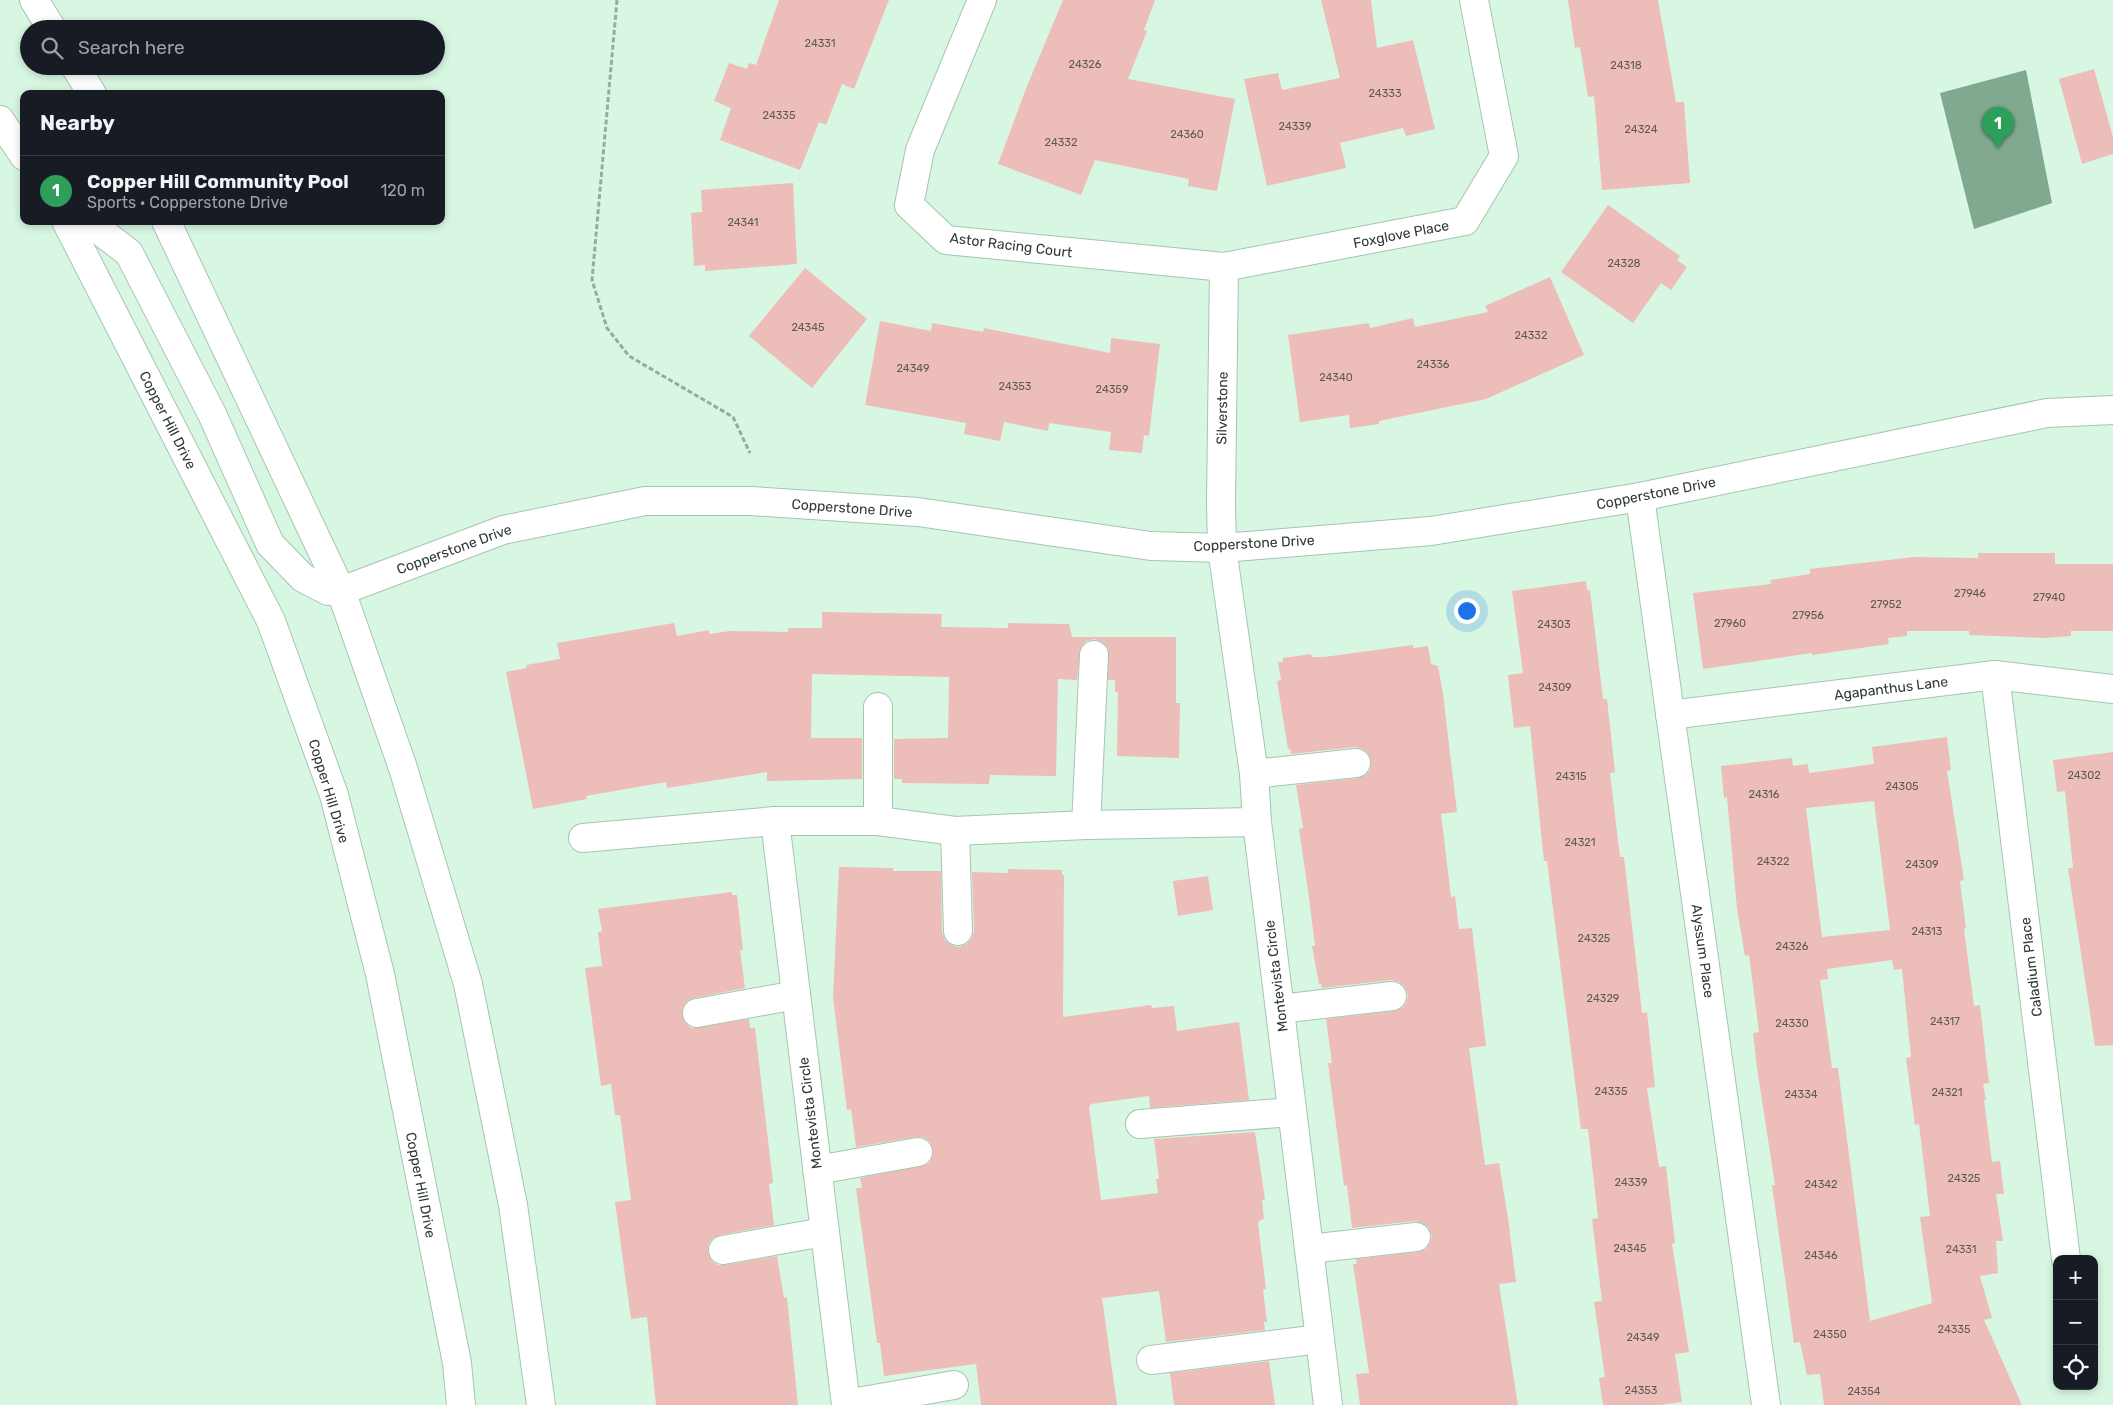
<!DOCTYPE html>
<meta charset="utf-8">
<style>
body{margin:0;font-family:Rubik,sans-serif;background:#242831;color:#f1f3f6}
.controls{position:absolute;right:15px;bottom:15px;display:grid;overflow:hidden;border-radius:10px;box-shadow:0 2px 8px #0003}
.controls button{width:45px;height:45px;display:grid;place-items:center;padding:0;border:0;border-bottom:1px solid #363941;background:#171b24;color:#f1f3f6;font:25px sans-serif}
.you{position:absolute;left:1466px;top:610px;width:18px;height:18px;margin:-12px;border:4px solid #fff;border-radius:50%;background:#1a73e8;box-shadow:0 0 0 8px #1a73e833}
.badge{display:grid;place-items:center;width:32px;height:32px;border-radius:50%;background:#db2777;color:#fff;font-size:16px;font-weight:700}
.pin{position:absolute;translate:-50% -41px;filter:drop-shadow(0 1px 2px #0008)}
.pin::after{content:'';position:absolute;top:26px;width:18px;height:15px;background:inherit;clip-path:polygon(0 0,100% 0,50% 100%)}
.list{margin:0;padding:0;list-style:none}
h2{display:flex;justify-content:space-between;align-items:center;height:65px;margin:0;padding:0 20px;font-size:21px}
h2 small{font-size:16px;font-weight:400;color:#9ea1a6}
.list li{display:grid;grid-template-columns:32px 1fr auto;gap:15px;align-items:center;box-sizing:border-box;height:70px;padding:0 20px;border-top:1px solid #363941}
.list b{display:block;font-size:19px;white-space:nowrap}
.list p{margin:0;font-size:16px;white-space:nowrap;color:#9ea1a6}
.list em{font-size:16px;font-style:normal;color:#9ea1a6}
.icon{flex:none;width:28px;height:28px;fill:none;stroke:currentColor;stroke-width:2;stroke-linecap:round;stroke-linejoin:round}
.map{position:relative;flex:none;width:2113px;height:1405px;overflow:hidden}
.search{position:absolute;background:#171b24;box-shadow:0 2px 8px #0003;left:20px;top:20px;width:425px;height:55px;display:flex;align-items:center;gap:12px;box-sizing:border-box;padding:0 18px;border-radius:28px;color:#9ea1a6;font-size:19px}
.panel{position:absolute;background:#171b24;box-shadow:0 2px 8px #0003;left:20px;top:90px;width:425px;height:135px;border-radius:10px}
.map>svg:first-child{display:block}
.water{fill:#81a990}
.building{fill:#edbdb9;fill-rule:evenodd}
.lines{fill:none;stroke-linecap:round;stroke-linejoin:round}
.minor-casing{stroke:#a6c4b1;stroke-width:30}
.major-casing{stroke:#a6c4b1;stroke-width:30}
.path{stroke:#94ac9d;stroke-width:3;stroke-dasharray:5 2.5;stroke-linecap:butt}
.minor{stroke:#fff;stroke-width:28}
.major{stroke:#fff;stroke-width:28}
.labels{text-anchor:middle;stroke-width:4;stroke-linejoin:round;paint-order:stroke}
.number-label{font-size:11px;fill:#5e5b54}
.street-label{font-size:14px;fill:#2e3a33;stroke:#fff}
</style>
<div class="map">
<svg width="2113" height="1405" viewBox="0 0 2113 1405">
<rect width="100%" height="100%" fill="#d8f7e3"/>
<!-- water -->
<polygon class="water" points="2026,70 2052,203 1974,229 1940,93"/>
<!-- building -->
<g class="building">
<polygon points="779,0 889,0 854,89 842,84 826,125 819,122 800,170 720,140 731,108 714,101 729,63 747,69 749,63 756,65"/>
<polygon points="1063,0 1155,0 1144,30 1147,31 1128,79 1235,99 1217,191 1188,186 1189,179 1095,160 1081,195 998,164 1027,86"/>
<polygon points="1321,0 1371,0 1377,48 1413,40 1435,129 1406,136 1403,128 1340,143 1346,168 1267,186 1244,79 1278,73 1282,90 1340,78"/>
<polygon points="1568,0 1658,0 1676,102 1684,102 1690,183 1602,190 1594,96 1588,97 1580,47 1575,48"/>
<polygon points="2094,69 2113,137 2113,154 2082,164 2059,79"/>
<polygon points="793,183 797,264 705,271 705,265 694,266 691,213 702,212 701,190"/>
<polygon points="1608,205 1680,256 1677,260 1687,267 1671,290 1661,283 1633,323 1561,272"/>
<polygon points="805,268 867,319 812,388 749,336"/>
<polygon points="1550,277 1584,355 1486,399 1379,421 1379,424 1350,428 1349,415 1300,422 1288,335 1369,323 1370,328 1413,318 1415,327 1488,312 1485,306"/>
<polygon points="880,321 931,331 932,323 983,332 984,328 1110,353 1111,338 1160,344 1149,436 1144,435 1142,453 1109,450 1111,432 1049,423 1048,431 1004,422 1000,441 964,434 966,423 865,405"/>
<polygon points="1978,553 2055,553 2055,564 2113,564 2113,631 2071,631 2071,636 2045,638 1969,635 1969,631 1907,631 1907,636 1888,638 1889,644 1812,655 1812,653 1703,669 1693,593 1771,584 1770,580 1810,574 1810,569 1914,557 1978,558"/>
<polygon points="1586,581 1587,590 1590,590 1603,699 1607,699 1615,772 1610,773 1620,857 1624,857 1642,1013 1647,1012 1655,1087 1647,1088 1659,1167 1666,1166 1675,1243 1672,1244 1689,1352 1675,1354 1682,1402 1660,1405 1603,1405 1599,1378 1605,1377 1594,1302 1602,1301 1592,1219 1598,1218 1588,1129 1581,1129 1547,861 1544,861 1530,726 1514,728 1508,675 1523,673 1512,591"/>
<polygon points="822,612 942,614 941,627 1008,628 1008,623 1069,624 1072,637 1176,637 1176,703 1180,703 1179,758 1117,756 1118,692 1115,692 1115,680 1108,680 1108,648 1102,642 1094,639 1086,641 1081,647 1077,680 1058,679 1056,776 990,775 989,784 902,783 902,779 894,779 894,739 948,738 949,677 812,674 811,738 862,738 862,779 767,781 767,772 667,788 666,782 586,796 587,799 533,809 506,672 527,668 526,665 560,659 557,643 674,623 677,636 709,630 709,634 730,631 788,632 788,628 822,628"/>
<polygon points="1413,645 1413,648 1428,646 1431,664 1438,666 1443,694 1457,812 1441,814 1451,897 1455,896 1459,929 1472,928 1486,1046 1469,1048 1485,1165 1499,1163 1508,1218 1516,1282 1499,1284 1518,1405 1360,1405 1356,1374 1369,1373 1353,1264 1357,1264 1356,1259 1418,1252 1426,1249 1430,1243 1432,1236 1428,1227 1422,1223 1415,1221 1352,1228 1347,1185 1344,1186 1328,1063 1332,1063 1326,1019 1394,1011 1402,1008 1406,1003 1408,995 1404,986 1399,982 1391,980 1322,988 1321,984 1319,984 1312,946 1315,946 1309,898 1299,829 1303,828 1296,785 1358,778 1366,775 1370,770 1371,761 1368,753 1363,749 1355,747 1291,754 1290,748 1288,749 1277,681 1281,680 1278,662 1283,662 1283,658 1311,654 1312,657 1324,657"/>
<path d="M1947,737L1951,770L1947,771L1964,880L1960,881L1966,928L1964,929L1974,1006L1980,1005L1989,1083L1983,1084L1986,1100H1984L1992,1162L2000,1161L2004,1194H1996L2003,1241H1996L1998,1273L1980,1276L1992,1318L1984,1320L2022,1405H1824L1820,1374L1807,1375L1800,1342L1794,1343L1772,1185H1775L1757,1068L1753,1033L1759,1032L1749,955L1745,956L1737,909L1727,797L1724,798L1721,766L1792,758L1793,766L1808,764L1809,773L1874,764L1872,747ZM1874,801L1890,930L1822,937L1806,808ZM1892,960L1894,970L1902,969L1911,1057L1906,1058L1915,1125L1919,1124L1930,1216L1920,1217L1932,1303L1870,1321L1838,1068H1832L1820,980L1828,979L1827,969Z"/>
<polygon points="2113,752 2113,1045 2095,1046 2068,868 2073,868 2065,791 2057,792 2053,760"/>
<polygon points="839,867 893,868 893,871 941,871 942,932 945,940 951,945 958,947 967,944 972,938 974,931 972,872 1008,873 1008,869 1062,870 1062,875 1064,875 1063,1017 1151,1005 1152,1008 1174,1006 1177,1031 1239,1022 1249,1100 1150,1108 1149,1096 1091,1104 1089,1107 1101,1200 1158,1193 1156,1179 1159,1179 1154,1139 1255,1132 1265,1199 1262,1200 1264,1219 1260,1220 1258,1223 1266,1289 1263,1289 1267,1322 1264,1322 1265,1330 1166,1342 1159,1291 1102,1298 1117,1405 981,1405 976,1364 884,1376 880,1343 877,1343 856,1188 862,1188 860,1178 928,1164 932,1158 933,1150 930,1142 923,1137 916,1137 856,1147 851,1109 847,1110 833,997"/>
<polygon points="1208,876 1213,910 1178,916 1173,881"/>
<polygon points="732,892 732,895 737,895 743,950 740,950 745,988 694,998 687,1001 683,1007 682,1015 685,1023 692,1028 749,1019 750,1028 755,1028 773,1183 769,1184 774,1225 720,1235 713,1238 708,1245 708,1252 711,1260 718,1265 725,1265 777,1256 784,1298 787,1297 798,1405 656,1405 647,1317 631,1319 615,1202 631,1200 620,1115 615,1115 611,1084 601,1086 585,968 602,966 598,932 602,931 598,909"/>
<polygon points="1269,1361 1275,1405 1174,1405 1170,1373"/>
</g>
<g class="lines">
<defs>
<g id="minor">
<polyline points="982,0 920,150 909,205 946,240 1224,267 1465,221 1504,156 1474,0"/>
<polyline points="1224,267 1221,502 1222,548 1254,774 1257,822 1328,1405"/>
<polyline points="1640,497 1766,1405"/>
<polyline points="341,591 503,530 645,501 751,501 918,512 1151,546 1222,548 1431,531 1640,497 2047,413 2113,410"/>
<polyline points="1995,675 2066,1259"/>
<polyline points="878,707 878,821"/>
<polyline points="1670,715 1995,675 2113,689"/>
<polyline points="1254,774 1356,763"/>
<polyline points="775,821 846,1405"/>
<polyline points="1086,825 1094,655"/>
<polyline points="955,831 958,931"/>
<polyline points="583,838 775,821 878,821 955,831 1086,825 1257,822"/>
<polyline points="1280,1009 1392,996"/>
<polyline points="697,1013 796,995"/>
<polyline points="1140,1124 1292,1112"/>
<polyline points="817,1170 918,1152"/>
<polyline points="1309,1249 1416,1237"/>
<polyline points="723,1250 824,1232"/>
<polyline points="1151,1360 1320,1339"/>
<polyline points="846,1404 954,1385"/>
</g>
<g id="major">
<polyline points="34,0 52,29"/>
<polyline points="75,66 92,94"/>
<polyline points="0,120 24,156"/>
<polyline points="66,221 271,621 334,795 380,974 457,1363 461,1405"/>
<polyline points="87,221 129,253 212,414 270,544 303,578 328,591 341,591"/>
<polyline points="166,221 341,591 403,768 468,984 513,1205 541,1405"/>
</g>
</defs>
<!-- minor casing -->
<use href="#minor" class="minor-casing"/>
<!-- major casing -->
<use href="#major" class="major-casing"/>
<!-- path -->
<polyline class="path" points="617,0 592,280 607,328 629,356 733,417 750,453"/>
<!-- minor -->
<use href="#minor" class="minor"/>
<!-- major -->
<use href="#major" class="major"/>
</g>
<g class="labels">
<!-- number labels -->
<g class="number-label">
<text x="820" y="47">24331</text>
<text x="1085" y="68">24326</text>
<text x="1626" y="69">24318</text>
<text x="1385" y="97">24333</text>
<text x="779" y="119">24335</text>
<text x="1295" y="130">24339</text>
<text x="1641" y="133">24324</text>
<text x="1187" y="138">24360</text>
<text x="1061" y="146">24332</text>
<text x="743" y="226">24341</text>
<text x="1624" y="267">24328</text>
<text x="808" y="331">24345</text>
<text x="1531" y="339">24332</text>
<text x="1433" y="368">24336</text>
<text x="913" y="372">24349</text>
<text x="1336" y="381">24340</text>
<text x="1015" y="390">24353</text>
<text x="1112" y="393">24359</text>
<text x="1970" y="597">27946</text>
<text x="2049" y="601">27940</text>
<text x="1886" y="608">27952</text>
<text x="1808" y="619">27956</text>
<text x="1730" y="627">27960</text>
<text x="1554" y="628">24303</text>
<text x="1555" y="691">24309</text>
<text x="2084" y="779">24302</text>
<text x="1571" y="780">24315</text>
<text x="1902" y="790">24305</text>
<text x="1764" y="798">24316</text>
<text x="1580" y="846">24321</text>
<text x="1773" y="865">24322</text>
<text x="1922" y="868">24309</text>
<text x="1927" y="935">24313</text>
<text x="1594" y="942">24325</text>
<text x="1792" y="950">24326</text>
<text x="1603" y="1002">24329</text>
<text x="1945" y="1025">24317</text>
<text x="1792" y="1027">24330</text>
<text x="1611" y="1095">24335</text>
<text x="1947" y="1096">24321</text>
<text x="1801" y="1098">24334</text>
<text x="1964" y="1182">24325</text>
<text x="1631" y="1186">24339</text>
<text x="1821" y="1188">24342</text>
<text x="1630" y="1252">24345</text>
<text x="1961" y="1253">24331</text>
<text x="1821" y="1259">24346</text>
<text x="1954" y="1333">24335</text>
<text x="1830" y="1338">24350</text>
<text x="1643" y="1341">24349</text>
<text x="1641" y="1394">24353</text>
<text x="1864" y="1395">24354</text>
</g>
<!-- street labels -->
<g class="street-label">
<text transform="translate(1401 234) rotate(-11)" y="5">Foxglove Place</text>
<text transform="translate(1011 245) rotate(7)" y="5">Astor Racing Court</text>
<text transform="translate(1222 408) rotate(-89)" y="5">Silverstone</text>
<text transform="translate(168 420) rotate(63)" y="5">Copper Hill Drive</text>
<text transform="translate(1656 493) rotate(-11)" y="5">Copperstone Drive</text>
<text transform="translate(852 508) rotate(4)" y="5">Copperstone Drive</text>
<text transform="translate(1254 543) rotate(-3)" y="5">Copperstone Drive</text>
<text transform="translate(454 549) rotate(-20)" y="5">Copperstone Drive</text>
<text transform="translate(1891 688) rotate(-7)" y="5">Agapanthus Lane</text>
<text transform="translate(329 791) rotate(73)" y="5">Copper Hill Drive</text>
<text transform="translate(1703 951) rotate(82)" y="5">Alyssum Place</text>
<text transform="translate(2031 967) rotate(-97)" y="5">Caladium Place</text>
<text transform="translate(1276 976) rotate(-97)" y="5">Montevista Circle</text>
<text transform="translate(810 1113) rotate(-97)" y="5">Montevista Circle</text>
<text transform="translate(421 1185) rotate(79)" y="5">Copper Hill Drive</text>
</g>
</g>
</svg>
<div class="controls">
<button>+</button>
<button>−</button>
<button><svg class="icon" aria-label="locate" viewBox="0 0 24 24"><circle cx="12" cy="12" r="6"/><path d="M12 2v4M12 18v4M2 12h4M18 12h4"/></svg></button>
</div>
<div class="you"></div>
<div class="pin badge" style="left:1998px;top:148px;background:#2e9e5b">1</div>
<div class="search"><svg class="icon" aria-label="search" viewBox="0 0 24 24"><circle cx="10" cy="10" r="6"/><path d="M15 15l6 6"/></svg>Search here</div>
<section class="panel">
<h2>Nearby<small></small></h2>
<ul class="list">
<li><span class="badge" style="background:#2e9e5b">1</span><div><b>Copper Hill Community Pool</b><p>Sports · Copperstone Drive</p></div><em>120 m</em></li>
</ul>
</section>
</div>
